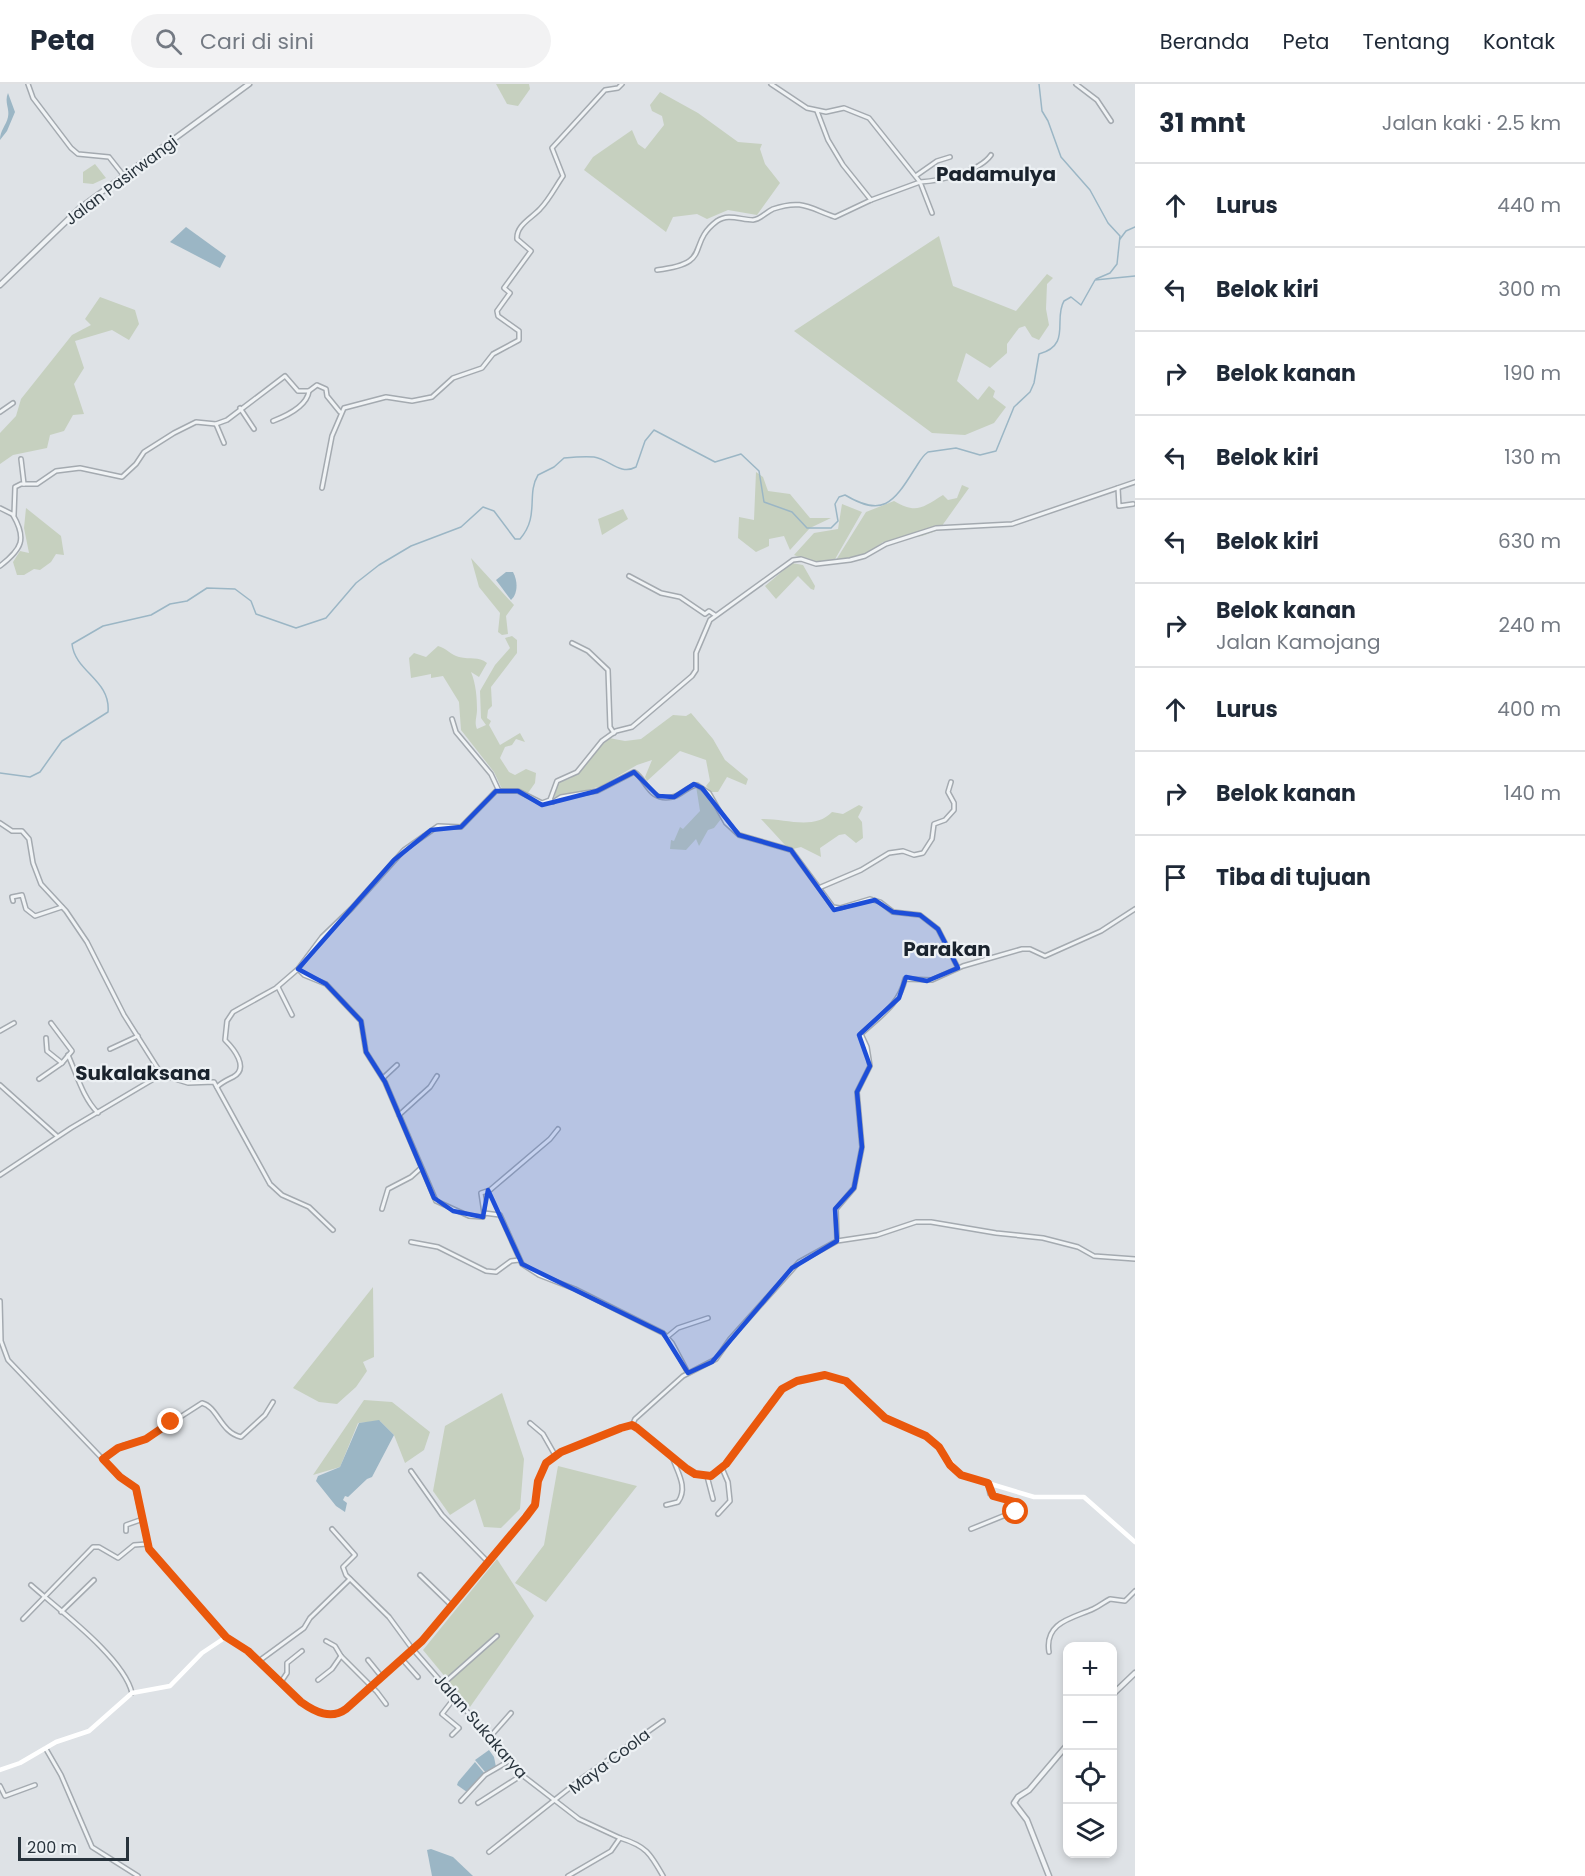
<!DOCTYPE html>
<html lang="id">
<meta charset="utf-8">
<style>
body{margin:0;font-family:Poppins,sans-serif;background:#f2f2f3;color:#1f2937}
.controls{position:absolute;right:18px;bottom:18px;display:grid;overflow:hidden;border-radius:12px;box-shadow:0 3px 9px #0003}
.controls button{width:54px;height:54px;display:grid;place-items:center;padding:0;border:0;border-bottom:2px solid #e0e1e3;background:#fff;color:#1f2937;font:30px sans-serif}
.scale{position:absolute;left:18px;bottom:15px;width:111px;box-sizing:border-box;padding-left:6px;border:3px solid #28333c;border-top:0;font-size:16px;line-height:21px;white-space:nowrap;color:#28333c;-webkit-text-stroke:4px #edf1f4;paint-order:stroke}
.stop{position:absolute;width:18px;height:18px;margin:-14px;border:4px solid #ea580c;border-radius:50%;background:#fff}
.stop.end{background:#ea580c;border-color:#fff;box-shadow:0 2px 6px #0008}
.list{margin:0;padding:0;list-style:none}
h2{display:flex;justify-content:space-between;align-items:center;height:78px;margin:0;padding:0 24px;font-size:26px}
h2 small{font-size:20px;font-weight:400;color:#747a83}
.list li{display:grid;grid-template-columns:39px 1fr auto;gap:18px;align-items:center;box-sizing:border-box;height:84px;padding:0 24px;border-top:2px solid #e0e1e3}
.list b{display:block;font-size:22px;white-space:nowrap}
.list p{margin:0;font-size:20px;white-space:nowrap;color:#747a83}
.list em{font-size:20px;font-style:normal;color:#747a83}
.icon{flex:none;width:33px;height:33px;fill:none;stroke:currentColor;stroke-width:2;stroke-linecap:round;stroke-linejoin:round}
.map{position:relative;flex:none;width:1135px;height:1792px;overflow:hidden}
header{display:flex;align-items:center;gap:36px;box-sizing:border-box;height:84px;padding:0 30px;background:#fff;border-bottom:2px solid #e0e1e3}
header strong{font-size:28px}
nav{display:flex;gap:33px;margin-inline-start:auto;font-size:21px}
.search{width:420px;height:54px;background:#f2f2f3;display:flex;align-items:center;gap:15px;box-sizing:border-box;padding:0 21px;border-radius:33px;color:#747a83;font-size:22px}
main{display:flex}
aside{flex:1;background:#fff}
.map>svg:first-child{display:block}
.green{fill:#c6d0bf}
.water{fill:#9bb6c5}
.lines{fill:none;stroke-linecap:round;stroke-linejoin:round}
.stream{stroke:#9bb6c5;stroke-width:1.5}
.minor-casing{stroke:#a4aab0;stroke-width:6}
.tertiary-casing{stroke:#a4aab0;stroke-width:7}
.minor{stroke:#f0f3f5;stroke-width:3}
.tertiary{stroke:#f0f3f5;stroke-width:4}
.secondary{stroke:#fff;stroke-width:4.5}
.route{stroke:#ea580c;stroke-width:8}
.marked{fill:#1d4ed8;fill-opacity:0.2;stroke:#1d4ed8;stroke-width:4.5;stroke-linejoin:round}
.labels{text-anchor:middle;stroke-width:4.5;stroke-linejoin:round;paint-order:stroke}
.street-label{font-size:16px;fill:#28333c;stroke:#edf1f4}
.quarter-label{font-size:20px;font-weight:bold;fill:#1a232d;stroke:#edf1f4}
</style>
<header>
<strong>Peta</strong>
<div class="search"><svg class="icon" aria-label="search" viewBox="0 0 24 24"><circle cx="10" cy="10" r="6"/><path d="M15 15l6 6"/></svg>Cari di sini</div>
<nav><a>Beranda</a><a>Peta</a><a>Tentang</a><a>Kontak</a></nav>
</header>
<main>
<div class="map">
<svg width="1135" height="1792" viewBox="0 0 1135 1792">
<rect width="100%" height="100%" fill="#dee2e6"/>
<!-- green -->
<g class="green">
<polygon points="496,0 529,0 530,5 518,22 507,20"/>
<polygon points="660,8 698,29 738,58 762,60 760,65 765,80 780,99 757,131 728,126 707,135 697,130 673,133 666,148 584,86 593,73 632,46 638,60 645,65 664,41 662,32 652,27 650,21"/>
<polygon points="95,80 106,94 93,100 83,99 83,88"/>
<polygon points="939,152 953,202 1016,227 1047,190 1053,194 1047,200 1046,225 1049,241 1039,256 1032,253 1025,242 1019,244 1007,260 1007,269 990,284 966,269 957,297 978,316 989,302 995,307 993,313 1006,323 994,339 965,351 932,349 794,247"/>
<polygon points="100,213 135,226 139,240 129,256 112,246 75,257 84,284 74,300 84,330 73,331 64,347 50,351 47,364 13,371 0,380 0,349 16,332 21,315 72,251 91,241 85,235"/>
<polygon points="756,388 763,393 768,407 790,410 810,434 831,434 810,444 790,466 784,452 769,455 769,462 756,468 738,454 739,433 754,436"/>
<path d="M962,401L969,404L939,446L922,452L883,458L860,475L836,476L866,428L894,417C916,430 922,424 943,411L948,416L957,414Z"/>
<polygon points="842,420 862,428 834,477 814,479 794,471 814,449 838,445"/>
<polygon points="26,424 61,452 64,471 56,470 51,478 40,486 34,485 24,491 17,491 13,478 20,467 29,469 24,444"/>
<polygon points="623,425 628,435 602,451 598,435"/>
<polygon points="471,474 514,521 506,532 508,550 502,551 498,548 500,529 479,503"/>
<polygon points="792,479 803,481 815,502 814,506 811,505 798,492 776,515 765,502"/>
<path d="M512,552L517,556V569L491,603L492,622L488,626L487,634L491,637L489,641L500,661L520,649L525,658L516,655L512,661L505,663L500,674L509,688L515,691L526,685L536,689L535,699L528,709L502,705L494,688L461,646L459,618L443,592L431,594V590L411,594L409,574L414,569L426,573L438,562C446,564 451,571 459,573C471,576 478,572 487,579L479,593L471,588C476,600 477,614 477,626C477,633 474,638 477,645L486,641L481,634L480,607L495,581L510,564L505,554Z"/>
<polygon points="691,629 713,655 725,676 748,695 746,701 727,693 718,708 711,708 706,702 710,697 706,676 680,667 647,697 645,693 652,676 637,681 601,702 554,715 558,699 571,694 609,654 625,657 641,655 673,631 686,632"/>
<polygon points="696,702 709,712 721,735 714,744 708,746 699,762 696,755 686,766 670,765 671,756 674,757 680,743 683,745 700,727"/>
<path d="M859,721L863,723L858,733L862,738L863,754L856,759L845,750L839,751L820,764L821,773L801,763L793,765L785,761L761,735C784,734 814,747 832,728L843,730Z"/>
<polygon points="373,1203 374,1273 363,1278 367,1287 356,1303 337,1320 319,1318 293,1304"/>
<polygon points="502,1309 524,1375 520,1425 501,1444 484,1443 475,1415 450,1431 433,1407 445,1342"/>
<polygon points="364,1316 392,1318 430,1348 424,1366 405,1379 394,1351 380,1337 358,1339 340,1383 313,1391"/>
<polygon points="558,1382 637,1402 546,1518 515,1499 544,1461"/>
<polygon points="497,1475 534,1532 470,1623 423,1566"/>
</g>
<!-- water -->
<g class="water">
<path d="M8,9L15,28L7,47L0,56C0,46 6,42 8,33C10,25 4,18 8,9Z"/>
<polygon points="186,143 226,172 220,184 170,158"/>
<path d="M506,488H513C518,497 518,510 511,516L496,496Z"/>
<polygon points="379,1336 394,1351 372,1393 367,1395 348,1413 345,1412 343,1416 347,1419 345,1428 336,1422 316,1397 318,1392 340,1383 359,1339"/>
<polygon points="489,1666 494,1673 496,1683 486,1689 475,1676"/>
<polygon points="475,1678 485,1690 467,1708 457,1701 458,1698"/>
<polygon points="431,1765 453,1773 473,1792 432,1792 427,1766"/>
</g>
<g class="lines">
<!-- stream -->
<g class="stream">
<polyline points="1039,0 1042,27 1048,37 1061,73 1090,106 1108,139 1120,152 1117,180 1110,189 1096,195"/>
<polyline points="1120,155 1126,147 1135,143"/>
<path d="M0,689L30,693L40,688L62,657L108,628C111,596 75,588 72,560L103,542L151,531L170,520L187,517L207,504L235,505L251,517L256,530L296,544L326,534L356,499L379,481L411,462L461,443L483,423L494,427L515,455H520C540,432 526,411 538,391L554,383L564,374C574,373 585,372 594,373C609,375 620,392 636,383L645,357L654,346L715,378L741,370L759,387L764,418L792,428L807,444H831L838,437L835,420L839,413L845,411C882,433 893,420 914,386C919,379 921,373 928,368L956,364L980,371L996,367L1014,323L1030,308L1034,299L1039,270C1072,261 1053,235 1064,217L1071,213L1081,221L1095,196L1135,192"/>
</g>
<defs>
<g id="minor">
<polyline points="28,0 33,14 71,64 78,70 109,73 124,92"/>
<polyline points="1076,0 1097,16 1111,37"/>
<polyline points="817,27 828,56 843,81 871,116"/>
<polyline points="917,91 937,77 950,73"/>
<path d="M932,129L920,98C940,97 979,88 991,71"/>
<path d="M657,186C715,179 685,161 717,137C728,129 741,136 753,136C761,135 766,128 773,125C802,115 809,124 835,133L871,116L920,98L869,34L844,24L826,28L807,24L771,0"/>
<polyline points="240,324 254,345"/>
<polyline points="0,328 13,319"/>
<path d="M273,337C286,332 307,322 309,307"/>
<polyline points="216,340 224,359"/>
<polyline points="21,375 24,400"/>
<path d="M322,404L332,352L344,324L386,313L412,317L432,313L453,294L482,284L493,270L519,256V247L498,232L497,227L510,209L504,204L531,167L517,155C516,141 532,134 540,125C549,116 556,102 563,92L552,64L605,6L618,4L622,0"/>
<polyline points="1118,404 1119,422 1133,420"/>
<polyline points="0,424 14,431 15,403 21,400 37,400 56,387 80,384 122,393 136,380 144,368 174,349 196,338 216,340 227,336 285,292 298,307 309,307 317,301 326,305 327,312 340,328"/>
<path d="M0,482C22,465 27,455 13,431"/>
<polyline points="629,492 661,509 680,513 705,530 709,527 715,531"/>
<polyline points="572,559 588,567 608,586 610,643 614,649"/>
<polyline points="452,635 456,648 491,690 499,707"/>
<path d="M550,716L553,718L561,713L597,707L634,688C647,695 648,718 672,713C681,712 687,702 697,701L709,709L726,739L739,751L791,766L833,823L840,824L870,815L880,818L893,828L920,831L938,845L958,884"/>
<polyline points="0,739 12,747 22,747 29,755 33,779 41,800 66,827 87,858 124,931 162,991"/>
<polyline points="821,803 861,786 889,769 903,767 914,771 923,769 932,755 934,740 945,736 954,726 954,719 948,708 951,698"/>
<polyline points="13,817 12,813 22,811 26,825 35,832 62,823"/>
<polyline points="298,885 304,891 326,900 361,937 366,968 385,998 436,1117 469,1132 483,1133 484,1129 500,1131 522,1180 539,1191 575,1205 663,1249 672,1259 688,1289"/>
<polyline points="278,903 292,931"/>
<polyline points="0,947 14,939"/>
<polyline points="46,954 47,967 62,979"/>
<polyline points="110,965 138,952"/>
<path d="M68,971C77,991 83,1014 98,1029"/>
<polyline points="383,994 397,981"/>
<polyline points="39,995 62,979 72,967 51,939"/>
<polyline points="0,1001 57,1052"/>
<path d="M217,1003C222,998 227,996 233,993C250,984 233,964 225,956L227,937L233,928L276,904L298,885L322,853L351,825L404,766L438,742L461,743L496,707H518L542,719L550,716L557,697L577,688L602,657L616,647L632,643L692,592L696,586V569L710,536L793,476L801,475L816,480L850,476L865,472L886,460L936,444L1012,440L1135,398"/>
<polyline points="399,1031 430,1003 437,992"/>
<polyline points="0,1091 71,1044 157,993 162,991 188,999 214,998 270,1100 282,1111 309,1123 333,1146"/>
<polyline points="382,1125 388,1105 411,1093 421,1084"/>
<polyline points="484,1129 481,1109 490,1106 550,1055 558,1045"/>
<path d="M837,1156L836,1125L854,1104L862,1063L857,1008L870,982L867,963L861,950C879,933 900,920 905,895L932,896L963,882L1022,865H1030L1045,872L1101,847L1135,825"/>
<polyline points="411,1158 438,1163 486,1187 496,1188 511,1177 519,1176"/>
<polyline points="0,1217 1,1257 8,1276 117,1390 135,1403 149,1465 226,1553"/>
<polyline points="667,1253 678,1244 708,1234"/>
<polyline points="530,1339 543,1350 555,1371"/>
<polyline points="632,1342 635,1335 683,1292 716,1275 730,1255 799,1178 837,1157 877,1151 916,1138 931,1138 996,1149 1043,1154 1078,1163 1094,1172 1135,1175"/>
<path d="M103,1375L122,1362L146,1355L202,1319C218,1323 220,1348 241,1353L265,1331L273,1318"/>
<polyline points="411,1387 442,1431 488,1478"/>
<polyline points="707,1392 713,1415"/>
<path d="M666,1421L678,1418C688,1404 678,1389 673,1375"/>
<polyline points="718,1430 730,1417 728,1398 722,1384"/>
<polyline points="332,1445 355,1471 343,1483 346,1491 389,1533 411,1563 522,1691 579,1735 620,1754 611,1767 568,1792"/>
<polyline points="971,1445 1018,1426 1019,1423 1015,1418 990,1410 988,1399"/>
<polyline points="126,1447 126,1441 143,1435"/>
<polyline points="420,1491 452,1522"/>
<path d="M31,1501C59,1526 124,1574 132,1609"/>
<polyline points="61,1528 94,1496"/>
<polyline points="23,1535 93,1463 99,1463 118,1474 134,1461 147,1460"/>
<polyline points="326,1557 335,1562 341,1572 377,1608 386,1620"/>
<path d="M1049,1568C1044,1538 1073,1534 1093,1525C1100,1522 1104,1518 1110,1515L1125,1517L1135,1507"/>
<polyline points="402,1575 418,1593"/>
<polyline points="368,1576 381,1592"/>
<polyline points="259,1577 304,1544 310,1534 350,1495"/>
<polyline points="318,1596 332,1585 341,1572"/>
<polyline points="281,1598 287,1589 287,1579 302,1567"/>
<polyline points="444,1599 497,1552"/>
<polyline points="452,1651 459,1644 442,1630 456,1612"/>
<polyline points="489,1654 511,1629"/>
<polyline points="46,1665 61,1691 92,1763 138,1792"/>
<polyline points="0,1702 5,1712 35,1701"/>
<polyline points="461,1717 485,1691 509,1677"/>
<polyline points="478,1719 522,1691"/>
<path d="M620,1754C646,1762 650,1769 663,1792"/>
<polyline points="489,1768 581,1695 663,1637"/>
</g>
<g id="tertiary">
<polyline points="0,201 80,124 249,0"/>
<polyline points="1112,1611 1135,1589"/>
<polyline points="1049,1792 1027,1736 1014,1719 1018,1713 1029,1706 1068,1660"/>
</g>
</defs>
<!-- minor casing -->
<use href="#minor" class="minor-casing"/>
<!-- tertiary casing -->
<use href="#tertiary" class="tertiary-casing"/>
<!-- minor -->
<use href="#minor" class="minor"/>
<!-- tertiary -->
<use href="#tertiary" class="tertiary"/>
<!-- secondary -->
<polyline class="secondary" points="0,1686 20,1679 56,1658 89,1647 132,1609 170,1602 202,1569 226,1553 240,1560 310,1624 321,1629 337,1631 422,1557 464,1508 535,1421 542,1384 552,1373 586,1357 632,1342 687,1385 695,1390 711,1391 726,1380 778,1309 787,1301 806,1294 825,1291 840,1294 885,1334 919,1347 935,1358 961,1391 1034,1413 1084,1413 1135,1458"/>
</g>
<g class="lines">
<!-- route -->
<path class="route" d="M171,1338L146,1355L118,1364L103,1375L120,1393L136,1404L149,1465L226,1553L248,1567L301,1618C315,1628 331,1636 346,1625L422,1557L526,1433L535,1421L538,1397L546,1379L561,1368L621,1344L632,1341L637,1344L687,1385L695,1390L711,1392L726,1380L782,1305L797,1297L825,1291L846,1297L885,1334L926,1352L939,1363L950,1381L961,1391L988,1399L993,1412L1015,1418L1019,1423L1016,1428"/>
</g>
<!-- marked area -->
<path class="marked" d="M634,688L658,712L674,713L694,700L702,704L739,751L791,766L834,826L875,816L893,828L920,831L938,845L958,884L927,897L906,893L899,914L859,951L870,982L857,1008L862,1063L854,1104L835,1125L837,1157L792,1184L712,1278L688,1289L663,1249L522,1180L488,1106L483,1133L453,1127L434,1114L385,998L366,968L361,937L326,900L298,885L394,776L431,746L461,743L496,707H518L542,721L597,707Z"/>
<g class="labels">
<!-- street labels -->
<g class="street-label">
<text transform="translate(121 96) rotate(-37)" y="6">Jalan Pasirwangi</text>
<text transform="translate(481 1642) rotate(49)" y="6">Jalan Sukakarya</text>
<text transform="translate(609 1677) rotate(-37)" y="6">Maya Coola</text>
</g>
<!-- quarter labels -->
<g class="quarter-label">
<text x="996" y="97">Padamulya</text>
<text x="947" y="872">Parakan</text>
<text x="143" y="996">Sukalaksana</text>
</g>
</g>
</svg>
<div class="controls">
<button>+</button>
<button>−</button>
<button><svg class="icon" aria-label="locate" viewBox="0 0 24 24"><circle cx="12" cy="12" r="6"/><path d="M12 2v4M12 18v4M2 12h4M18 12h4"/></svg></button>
<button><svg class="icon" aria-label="layers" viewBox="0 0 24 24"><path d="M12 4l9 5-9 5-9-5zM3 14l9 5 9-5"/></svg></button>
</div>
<div class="scale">200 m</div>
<div class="stop" style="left:1016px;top:1428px"></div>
<div class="stop end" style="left:171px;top:1338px"></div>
</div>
<aside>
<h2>31 mnt<small>Jalan kaki · 2.5 km</small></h2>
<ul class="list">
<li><svg class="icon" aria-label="ahead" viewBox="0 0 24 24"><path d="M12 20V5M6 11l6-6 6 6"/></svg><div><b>Lurus</b></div><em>440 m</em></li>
<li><svg class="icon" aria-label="left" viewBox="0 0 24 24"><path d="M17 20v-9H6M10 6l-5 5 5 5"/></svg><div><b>Belok kiri</b></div><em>300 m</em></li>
<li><svg class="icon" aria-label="right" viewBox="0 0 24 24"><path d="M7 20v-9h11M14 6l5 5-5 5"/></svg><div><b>Belok kanan</b></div><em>190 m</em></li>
<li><svg class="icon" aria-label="left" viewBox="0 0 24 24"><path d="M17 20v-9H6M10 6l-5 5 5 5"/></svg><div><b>Belok kiri</b></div><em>130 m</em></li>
<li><svg class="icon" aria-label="left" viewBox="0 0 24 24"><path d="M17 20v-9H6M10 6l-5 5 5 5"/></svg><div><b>Belok kiri</b></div><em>630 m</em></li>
<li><svg class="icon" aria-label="right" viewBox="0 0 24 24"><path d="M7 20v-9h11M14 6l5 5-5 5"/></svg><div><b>Belok kanan</b><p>Jalan Kamojang</p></div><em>240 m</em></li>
<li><svg class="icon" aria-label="ahead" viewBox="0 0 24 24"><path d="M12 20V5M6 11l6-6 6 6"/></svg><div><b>Lurus</b></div><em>400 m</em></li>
<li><svg class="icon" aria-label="right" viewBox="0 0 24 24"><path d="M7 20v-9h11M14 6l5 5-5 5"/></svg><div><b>Belok kanan</b></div><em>140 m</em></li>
<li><svg class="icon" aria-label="arrive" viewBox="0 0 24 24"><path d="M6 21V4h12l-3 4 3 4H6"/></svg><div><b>Tiba di tujuan</b></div></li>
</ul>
</aside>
</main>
